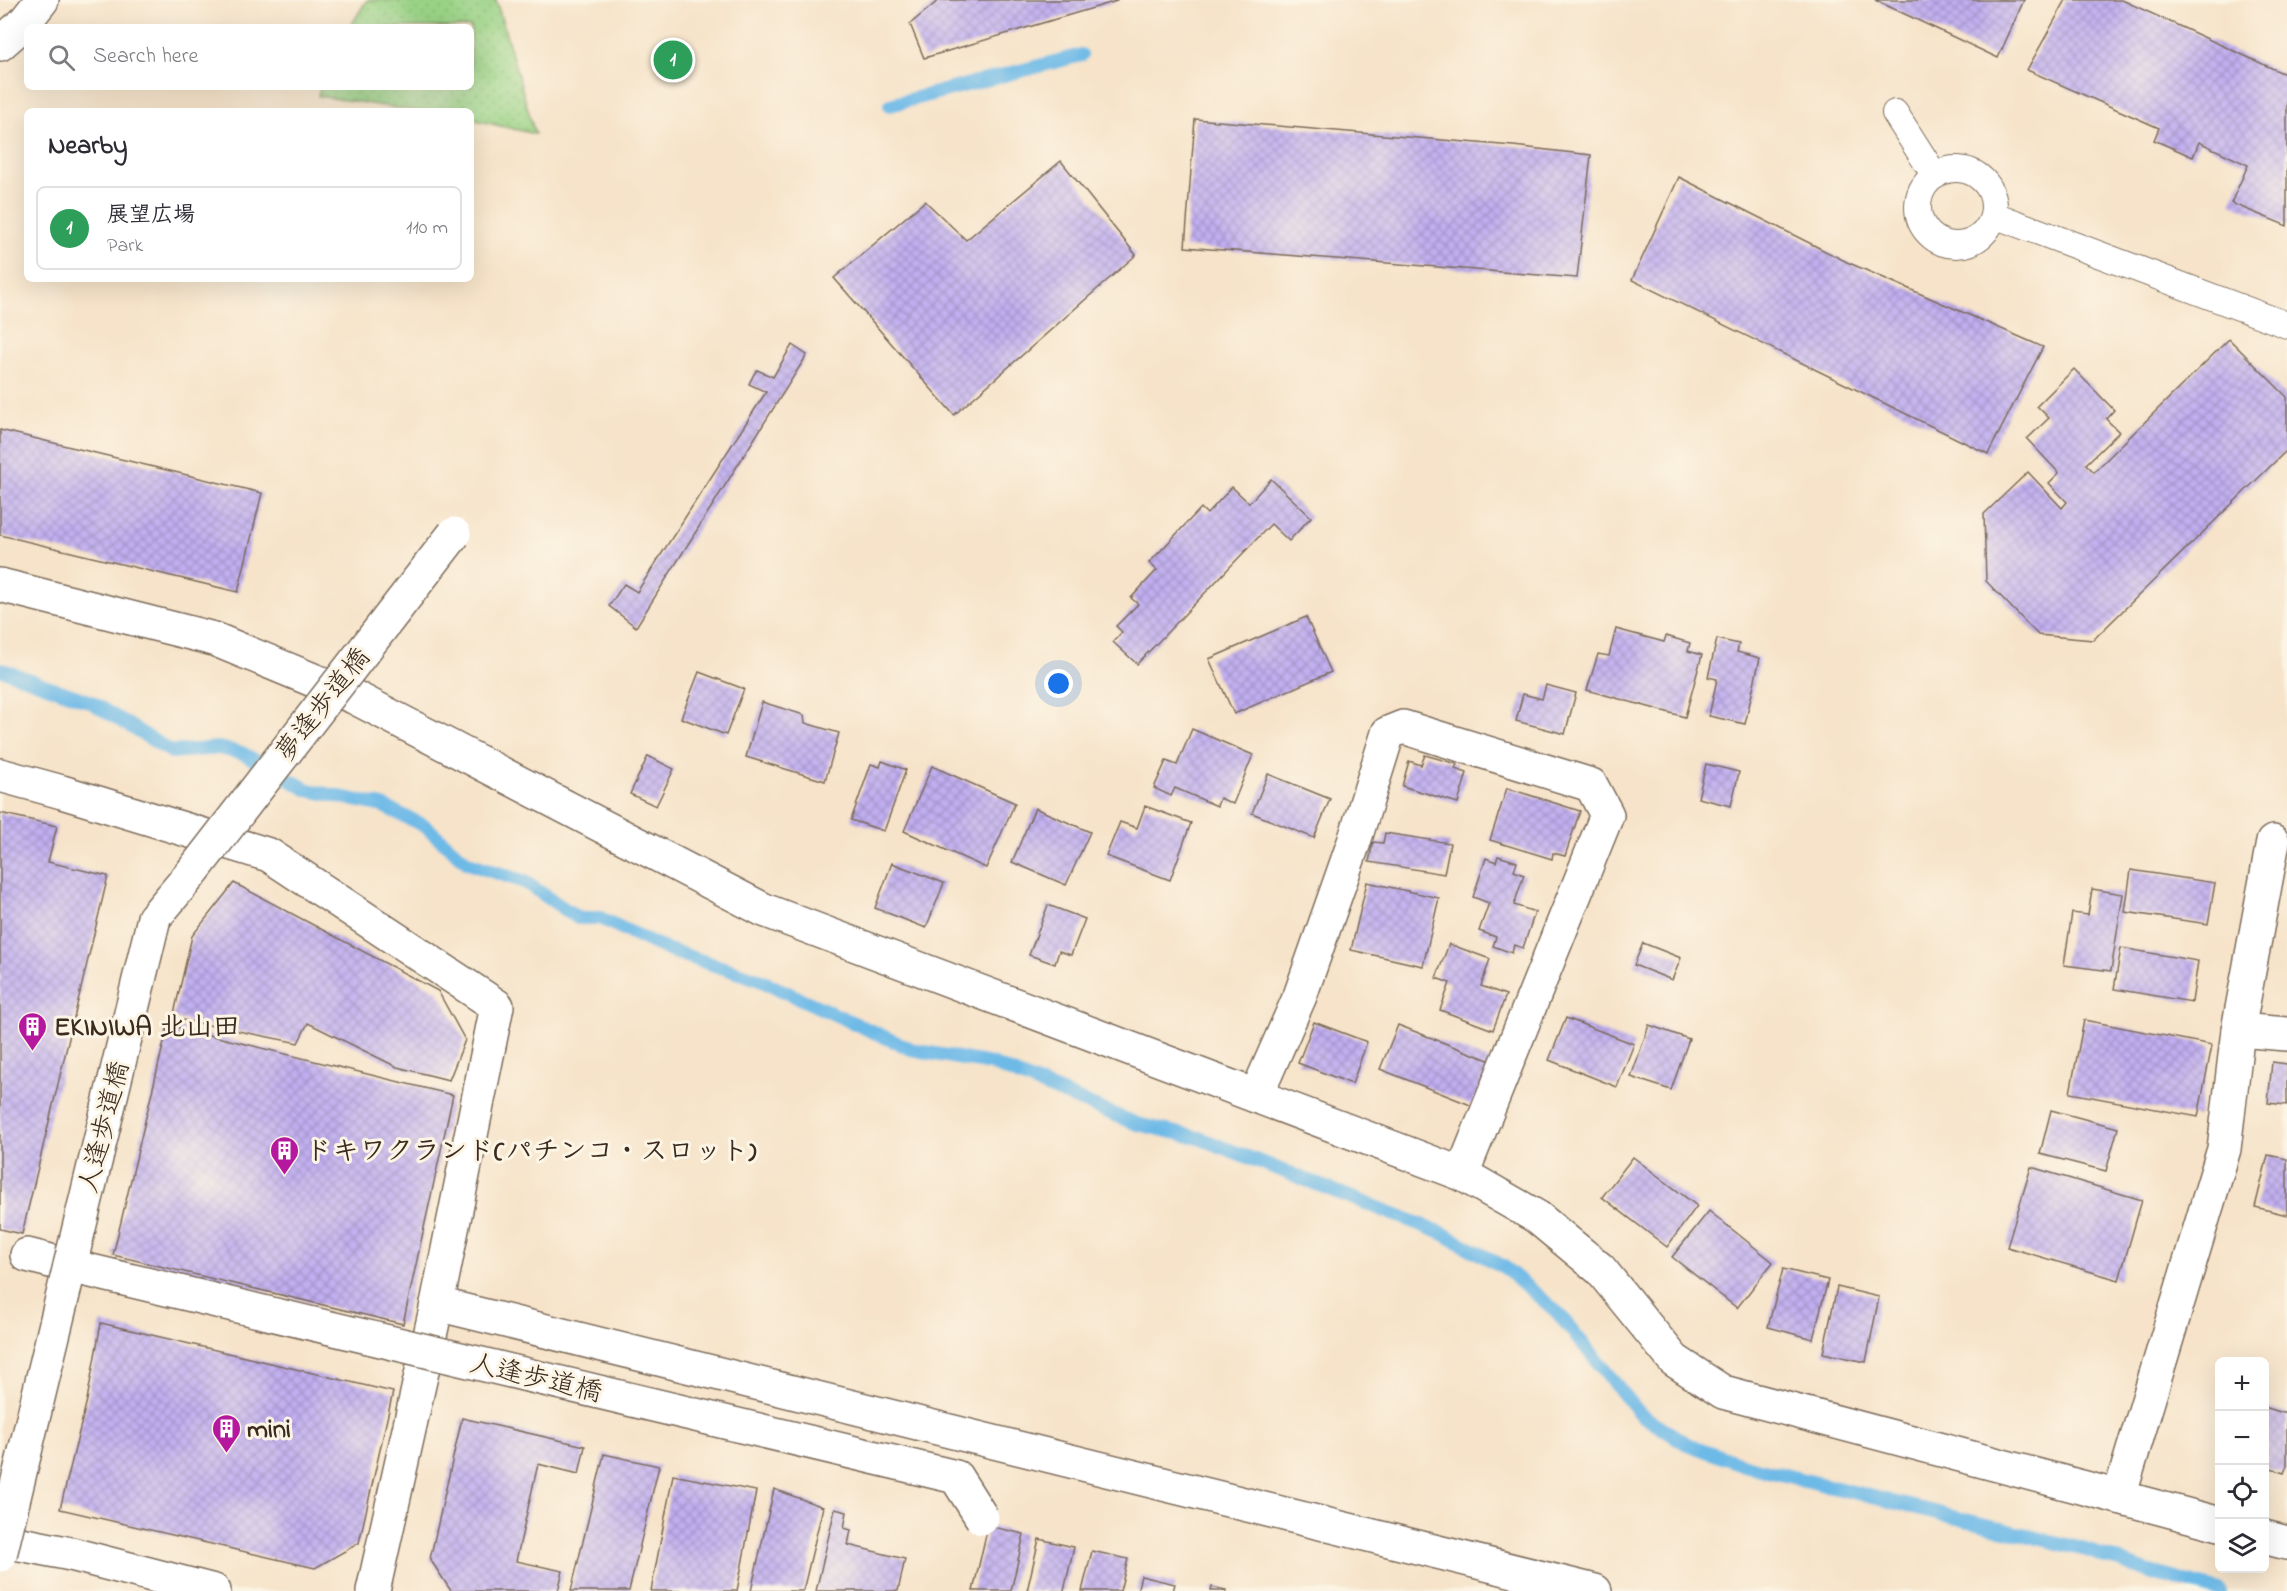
<!DOCTYPE html>
<meta charset="utf-8">
<style>
body{margin:0;font-family:"Indie Flower","Klee One",sans-serif;background:#f2f2f3;color:#2b2b33}
.controls{position:absolute;right:18px;bottom:18px;display:grid;overflow:hidden;border-radius:9px;box-shadow:0 6px 24px #0002}
.controls button{width:54px;height:54px;display:grid;place-items:center;padding:0;border:0;border-bottom:2px solid #e1e1e2;background:#fff;color:#2b2b33;font:30px sans-serif}
.you{position:absolute;left:1059px;top:684px;width:21px;height:21px;margin:-15px;border:4px solid #fff;border-radius:50%;background:#1a73e8;box-shadow:0 0 0 9px #1a73e833}
.badge{display:grid;place-items:center;width:39px;height:39px;border-radius:50%;background:#0b8043;color:#fff;font-size:20px;font-weight:700}
.pin{position:absolute;translate:-50% -50%;border:3px solid #fff;box-shadow:0 2px 6px #0006}
.list{margin:0;padding:0;list-style:none}
h2{display:flex;justify-content:space-between;align-items:center;height:78px;margin:0;padding:0 24px;font-size:26px}
h2 small{font-size:20px;font-weight:400;color:#7c7c81}
.list li{display:grid;grid-template-columns:39px 1fr auto;gap:18px;align-items:center;box-sizing:border-box;height:84px;margin:0 12px 12px;padding:0 12px;border:2px solid #e1e1e2;border-radius:9px}
.list b{display:block;font-size:22px;white-space:nowrap}
.list p{margin:0;font-size:20px;white-space:nowrap;color:#7c7c81}
.list em{font-size:20px;font-style:normal;color:#7c7c81}
.icon{flex:none;width:33px;height:33px;fill:none;stroke:currentColor;stroke-width:2;stroke-linecap:round;stroke-linejoin:round}
.map{position:relative;flex:none;width:2287px;height:1591px;overflow:hidden}
.search{position:absolute;background:#fff;box-shadow:0 6px 24px #0002;left:24px;top:24px;width:450px;height:66px;display:flex;align-items:center;gap:15px;box-sizing:border-box;padding:0 21px;border-radius:9px;color:#7c7c81;font-size:22px}
.panel{position:absolute;background:#fff;box-shadow:0 6px 24px #0002;left:24px;top:108px;width:450px;height:174px;border-radius:9px}
.map>svg:first-child{display:block}
.grass{fill:url(#grass-dots);stroke:#6a7e52;stroke-width:1.5}
.lines{fill:none;stroke-linecap:round;stroke-linejoin:round}
.stream{stroke:#6ebae7;stroke-width:14}
.building{fill:url(#building-cross-hatch)}
.lane-casing{stroke:#7c6b5a;stroke-width:28}
.street-casing{stroke:#7c6b5a;stroke-width:36}
.secondary-casing{stroke:#7c6b5a;stroke-width:36}
.lane{stroke:#fff;stroke-width:26}
.street{stroke:#fff;stroke-width:33}
.secondary{stroke:#fff;stroke-width:33}
.street-bridge-casing{stroke:#7c6b5a;stroke-width:36;stroke-linecap:butt}
.street-bridge{stroke:#fff;stroke-width:33}
.labels{text-anchor:middle;stroke-width:6;stroke-linejoin:round;paint-order:stroke}
.street-label{font-size:27px;fill:#3b2a1e;stroke:#fcf5e5}
.poi-label{font-size:27px;font-weight:bold;fill:#3b2a1e;stroke:#fcf5e5;text-anchor:start}
</style>
<div class="map">
<svg width="2287" height="1591" viewBox="0 0 2287 1591">
<defs>
<pattern id="grass-dots" width="8" height="8" patternUnits="userSpaceOnUse" patternTransform="scale(1.5)"><rect width="8" height="8" fill="#99d285"/><path d="M2 2h.1M6 6h.1" fill="none" stroke="#85b472" stroke-width="1.8" stroke-linecap="round"/></pattern>
<pattern id="building-cross-hatch" width="8" height="8" patternUnits="userSpaceOnUse" patternTransform="scale(1.5)"><rect width="8" height="8" fill="#c1aff1"/><path d="M0 0l8 8M0 8l8-8" fill="none" stroke="#9e8fc3"/></pattern>
</defs>
<rect width="100%" height="100%" fill="#fcf5e5"/>
<filter id="ink" filterUnits="userSpaceOnUse"><feTurbulence type="fractalNoise" baseFrequency=".0167" numOctaves="2"/><feDisplacementMap in="SourceGraphic" scale="12" xChannelSelector="R" yChannelSelector="G"/><feConvolveMatrix kernelMatrix="1 2 1 2 8 2 1 2 1" color-interpolation-filters="sRGB"/></filter>
<filter id="wash" filterUnits="userSpaceOnUse"><feTurbulence type="fractalNoise" baseFrequency=".008" numOctaves="4" result="noise"/><feDisplacementMap in="SourceGraphic" scale="24" xChannelSelector="R" yChannelSelector="G"/><feGaussianBlur stdDeviation="1.35" result="paint"/><feColorMatrix in="noise" values="0 0 0 0 0 0 0 0 0 0 0 0 0 0 0 0 0 1.4 0 .05"/><feComposite in="paint" operator="in"/></filter>
<g filter="url(#wash)">
<rect width="100%" height="100%" fill="#f6e3c9"/>
<!-- grass -->
<polygon class="grass" points="367,0 496,0 535,134 471,119 471,111 417,111 318,96 320,87 471,87 471,27 350,27"/>
<g class="lines">
<!-- stream -->
<g class="stream">
<polyline points="890,105 1081,55"/>
<polyline points="0,669 91,702 172,752 218,748 242,753 308,790 383,806 425,826 468,863 525,882 578,918 600,918 668,950 755,978 913,1050 991,1064 1137,1124 1199,1138 1442,1233 1504,1267 1557,1312 1640,1414 1687,1444 1744,1465 2086,1550 2150,1572 2220,1591"/>
</g>
</g>
<g id="blocks">
<!-- building -->
<g class="building">
<polygon points="939,0 1117,0 1117,1 924,58 910,24"/>
<polygon points="1875,0 2024,0 1998,58"/>
<polygon points="2066,0 2122,0 2287,75 2287,226 2231,203 2248,165 2199,142 2193,157 2154,140 2159,128 2027,70"/>
<polygon points="1195,119 1513,146 1591,155 1577,278 1185,247"/>
<polygon points="1061,161 1136,255 954,415 834,278 925,201 966,240"/>
<polygon points="1679,177 1847,262 2043,347 1988,454 1632,280"/>
<polygon points="2229,339 2287,397 2287,450 2093,640 2038,635 1986,581 1984,514 2028,472 2062,508 2067,502 2049,483 2059,473 2027,439 2049,418 2037,406 2074,369 2114,410 2106,419 2119,432 2086,464 2094,472"/>
<polygon points="792,345 807,355 636,627 609,606 624,584 637,592 766,392 749,384 754,374 757,370 773,377"/>
<polygon points="0,430 262,493 238,592 0,535"/>
<polygon points="1271,479 1311,517 1289,541 1271,524 1137,664 1113,642 1122,632 1116,626 1138,604 1131,598 1157,570 1149,563 1201,508 1207,514 1232,487 1249,503"/>
<polygon points="1306,617 1331,672 1234,714 1209,659"/>
<polygon points="1616,629 1664,642 1666,636 1690,643 1688,651 1702,655 1685,717 1587,690 1598,654 1609,656"/>
<polygon points="1717,639 1739,644 1737,652 1760,658 1745,724 1709,716 1717,679 1708,677"/>
<polygon points="699,672 744,689 726,735 681,718"/>
<polygon points="1546,685 1576,693 1565,734 1516,721 1523,694 1542,699"/>
<polygon points="762,702 804,715 805,723 839,733 825,781 746,757"/>
<polygon points="1192,729 1253,755 1233,804 1220,798 1217,806 1175,788 1171,796 1154,788 1166,761 1177,765"/>
<polygon points="1425,755 1457,764 1455,769 1467,773 1458,803 1402,786 1409,761 1421,765"/>
<polygon points="648,756 674,769 656,806 630,794"/>
<polygon points="882,761 906,770 884,831 851,820 871,764 880,767"/>
<polygon points="1706,764 1739,772 1731,806 1698,798"/>
<polygon points="932,766 1015,803 986,868 904,831"/>
<polygon points="1268,774 1330,799 1314,838 1252,813"/>
<polygon points="1507,788 1580,811 1565,856 1553,853 1552,859 1490,840"/>
<polygon points="1145,806 1191,823 1170,880 1106,856 1120,822 1137,828"/>
<polygon points="1035,808 1090,832 1066,885 1012,862"/>
<polygon points="0,813 57,826 48,862 108,876 22,1234 0,1229"/>
<polygon points="1385,833 1450,843 1444,874 1369,862 1373,842 1383,843"/>
<polygon points="1498,856 1517,862 1514,871 1524,875 1514,905 1535,912 1523,948 1514,945 1512,953 1493,946 1496,937 1479,931 1489,903 1473,897 1486,858 1496,862"/>
<polygon points="892,863 944,883 926,928 875,908"/>
<polygon points="2131,870 2215,883 2208,924 2125,912"/>
<polygon points="1367,882 1439,898 1423,966 1351,950"/>
<polygon points="234,883 438,991 465,1040 449,1080 397,1067 308,1023 298,1043 173,1018 192,936"/>
<polygon points="2092,889 2123,894 2111,971 2064,965 2072,913 2088,915"/>
<polygon points="1048,905 1085,919 1071,955 1059,951 1055,964 1029,955"/>
<polygon points="1643,943 1681,958 1672,980 1634,965"/>
<polygon points="1449,944 1490,959 1481,986 1506,995 1493,1030 1440,1010 1450,983 1436,978"/>
<polygon points="2121,948 2198,961 2192,1002 2114,989"/>
<polygon points="1566,1018 1634,1044 1617,1087 1549,1060"/>
<polygon points="2084,1020 2212,1045 2198,1117 2070,1093"/>
<polygon points="1314,1022 1367,1042 1352,1084 1298,1063"/>
<polygon points="168,1025 453,1095 403,1324 113,1255"/>
<polygon points="1398,1025 1491,1061 1473,1106 1380,1069"/>
<polygon points="1649,1025 1689,1039 1671,1090 1631,1077"/>
<polygon points="2272,1062 2287,1064 2287,1105 2268,1103"/>
<polygon points="2051,1110 2118,1128 2106,1171 2040,1154"/>
<polygon points="2268,1155 2287,1159 2287,1215 2255,1207"/>
<polygon points="1633,1157 1697,1206 1667,1247 1602,1197"/>
<polygon points="2031,1167 2142,1200 2119,1280 2007,1247"/>
<polygon points="1709,1211 1773,1262 1737,1308 1672,1257"/>
<polygon points="1783,1269 1828,1280 1813,1339 1768,1327"/>
<polygon points="1837,1287 1879,1297 1866,1362 1823,1353"/>
<polygon points="101,1323 393,1392 359,1543 315,1568 60,1509 87,1400"/>
<polygon points="2264,1407 2287,1414 2287,1465 2284,1473 2264,1467"/>
<polygon points="462,1418 585,1446 579,1474 538,1464 516,1561 563,1571 558,1591 451,1591 430,1559"/>
<polygon points="604,1454 659,1466 629,1591 571,1591"/>
<polygon points="673,1475 756,1491 737,1591 651,1591"/>
<polygon points="774,1489 823,1507 803,1591 751,1591"/>
<polygon points="835,1509 847,1512 844,1528 851,1530 848,1545 905,1559 898,1591 816,1591"/>
<polygon points="988,1526 1024,1534 1011,1591 973,1591"/>
<polygon points="1039,1539 1074,1547 1064,1591 1027,1591"/>
<polygon points="1092,1551 1128,1559 1120,1591 1082,1591"/>
<polygon points="1141,1576 1175,1584 1173,1591 1137,1591"/>
<polygon points="1212,1587 1226,1590 1226,1591 1211,1591"/>
</g>
</g>
</g>
<g filter="url(#ink)">
<use href="#blocks" fill-opacity="0" stroke="#7c6b5a" stroke-width="1.5"/>
<g class="lines">
<defs>
<g id="lane">
<polyline points="1895,113 1935,176"/>
<circle cx="1956" cy="207" r="38"/>
<polyline points="1994,215 2287,325"/>
</g>
<g id="street">
<polyline points="0,44 24,23 42,0"/>
<polyline points="0,585 214,639 354,697 764,910 1462,1174 1537,1217 1600,1269 1674,1360 1723,1392 2119,1497 2224,1149 2238,1030 2273,842"/>
<polyline points="0,775 62,792 269,855 497,1006 437,1304 373,1591"/>
<polyline points="154,918 190,875"/>
<polyline points="2238,1030 2287,1034"/>
<polyline points="1256,1096 1300,996 1354,842 1388,733 1403,727 1591,785 1607,815 1462,1174"/>
<polyline points="27,1255 70,1266"/>
<polyline points="437,1304 1595,1591"/>
</g>
<g id="secondary">
<polyline points="2119,1497 2220,1524"/>
<polyline points="2264,1537 2287,1543"/>
<polyline points="0,1540 71,1554 214,1591"/>
</g>
</defs>
<!-- lane casing -->
<use href="#lane" class="lane-casing"/>
<!-- street casing -->
<use href="#street" class="street-casing"/>
<!-- secondary casing -->
<use href="#secondary" class="secondary-casing"/>
<!-- lane -->
<use href="#lane" class="lane"/>
<!-- street -->
<use href="#street" class="street"/>
<!-- secondary -->
<use href="#secondary" class="secondary"/>
<defs>
<g id="street-bridge">
<polyline points="190,875 454,534"/>
<polyline points="70,1266 956,1477 982,1518"/>
<polyline points="0,1555 154,918"/>
</g>
</defs>
<!-- street-bridge casing -->
<use href="#street-bridge" class="street-bridge-casing"/>
<!-- street-bridge -->
<use href="#street-bridge" class="street-bridge"/>
</g>
</g>
<!-- icons -->
<defs>
<symbol id="building-pin" viewBox="-11 -11 22 30"><path d="M0 17L-7.5 6A9.5 9.5 0 1 1 7.5 6Z" fill="#b5179e" stroke="#fcf5e5"/><path d="M-4-6H4V6H1V3H-1V6H-4ZM-2.5-4.3h1.7v1.8h-1.7ZM.8-4.3h1.7v1.8H.8ZM-2.5-1h1.7V.8h-1.7ZM.8-1h1.7V.8H.8Z" fill="#fff"/></symbol>
</defs>
<g fill-rule="evenodd">
<use href="#building-pin" x="16" y="1010" width="33" height="45"/>
<use href="#building-pin" x="268" y="1134" width="33" height="45"/>
<use href="#building-pin" x="210" y="1412" width="33" height="45"/>
</g>
<g class="labels">
<!-- street labels -->
<g class="street-label">
<text transform="translate(322 704) rotate(-52)" y="9">夢逢歩道橋</text>
<text transform="translate(103 1127) rotate(-76)" y="9">人逢歩道橋</text>
<text transform="translate(536 1377) rotate(13)" y="9">人逢歩道橋</text>
</g>
<!-- poi labels -->
<g class="poi-label">
<text x="54" y="1035">EKINIWA 北山田</text>
<text x="305" y="1159">ドキワクランド(パチンコ・スロット)</text>
<text x="247" y="1437">mini</text>
</g>
</g>
</svg>
<div class="controls">
<button>+</button>
<button>−</button>
<button><svg class="icon" aria-label="locate" viewBox="0 0 24 24"><circle cx="12" cy="12" r="6"/><path d="M12 2v4M12 18v4M2 12h4M18 12h4"/></svg></button>
<button><svg class="icon" aria-label="layers" viewBox="0 0 24 24"><path d="M12 4l9 5-9 5-9-5zM3 14l9 5 9-5"/></svg></button>
</div>
<div class="you"></div>
<div class="pin badge" style="left:673px;top:60px;background:#2e9e5b">1</div>
<div class="search"><svg class="icon" aria-label="search" viewBox="0 0 24 24"><circle cx="10" cy="10" r="6"/><path d="M15 15l6 6"/></svg>Search here</div>
<section class="panel">
<h2>Nearby<small></small></h2>
<ul class="list">
<li><span class="badge" style="background:#2e9e5b">1</span><div><b>展望広場</b><p>Park</p></div><em>110 m</em></li>
</ul>
</section>
</div>
